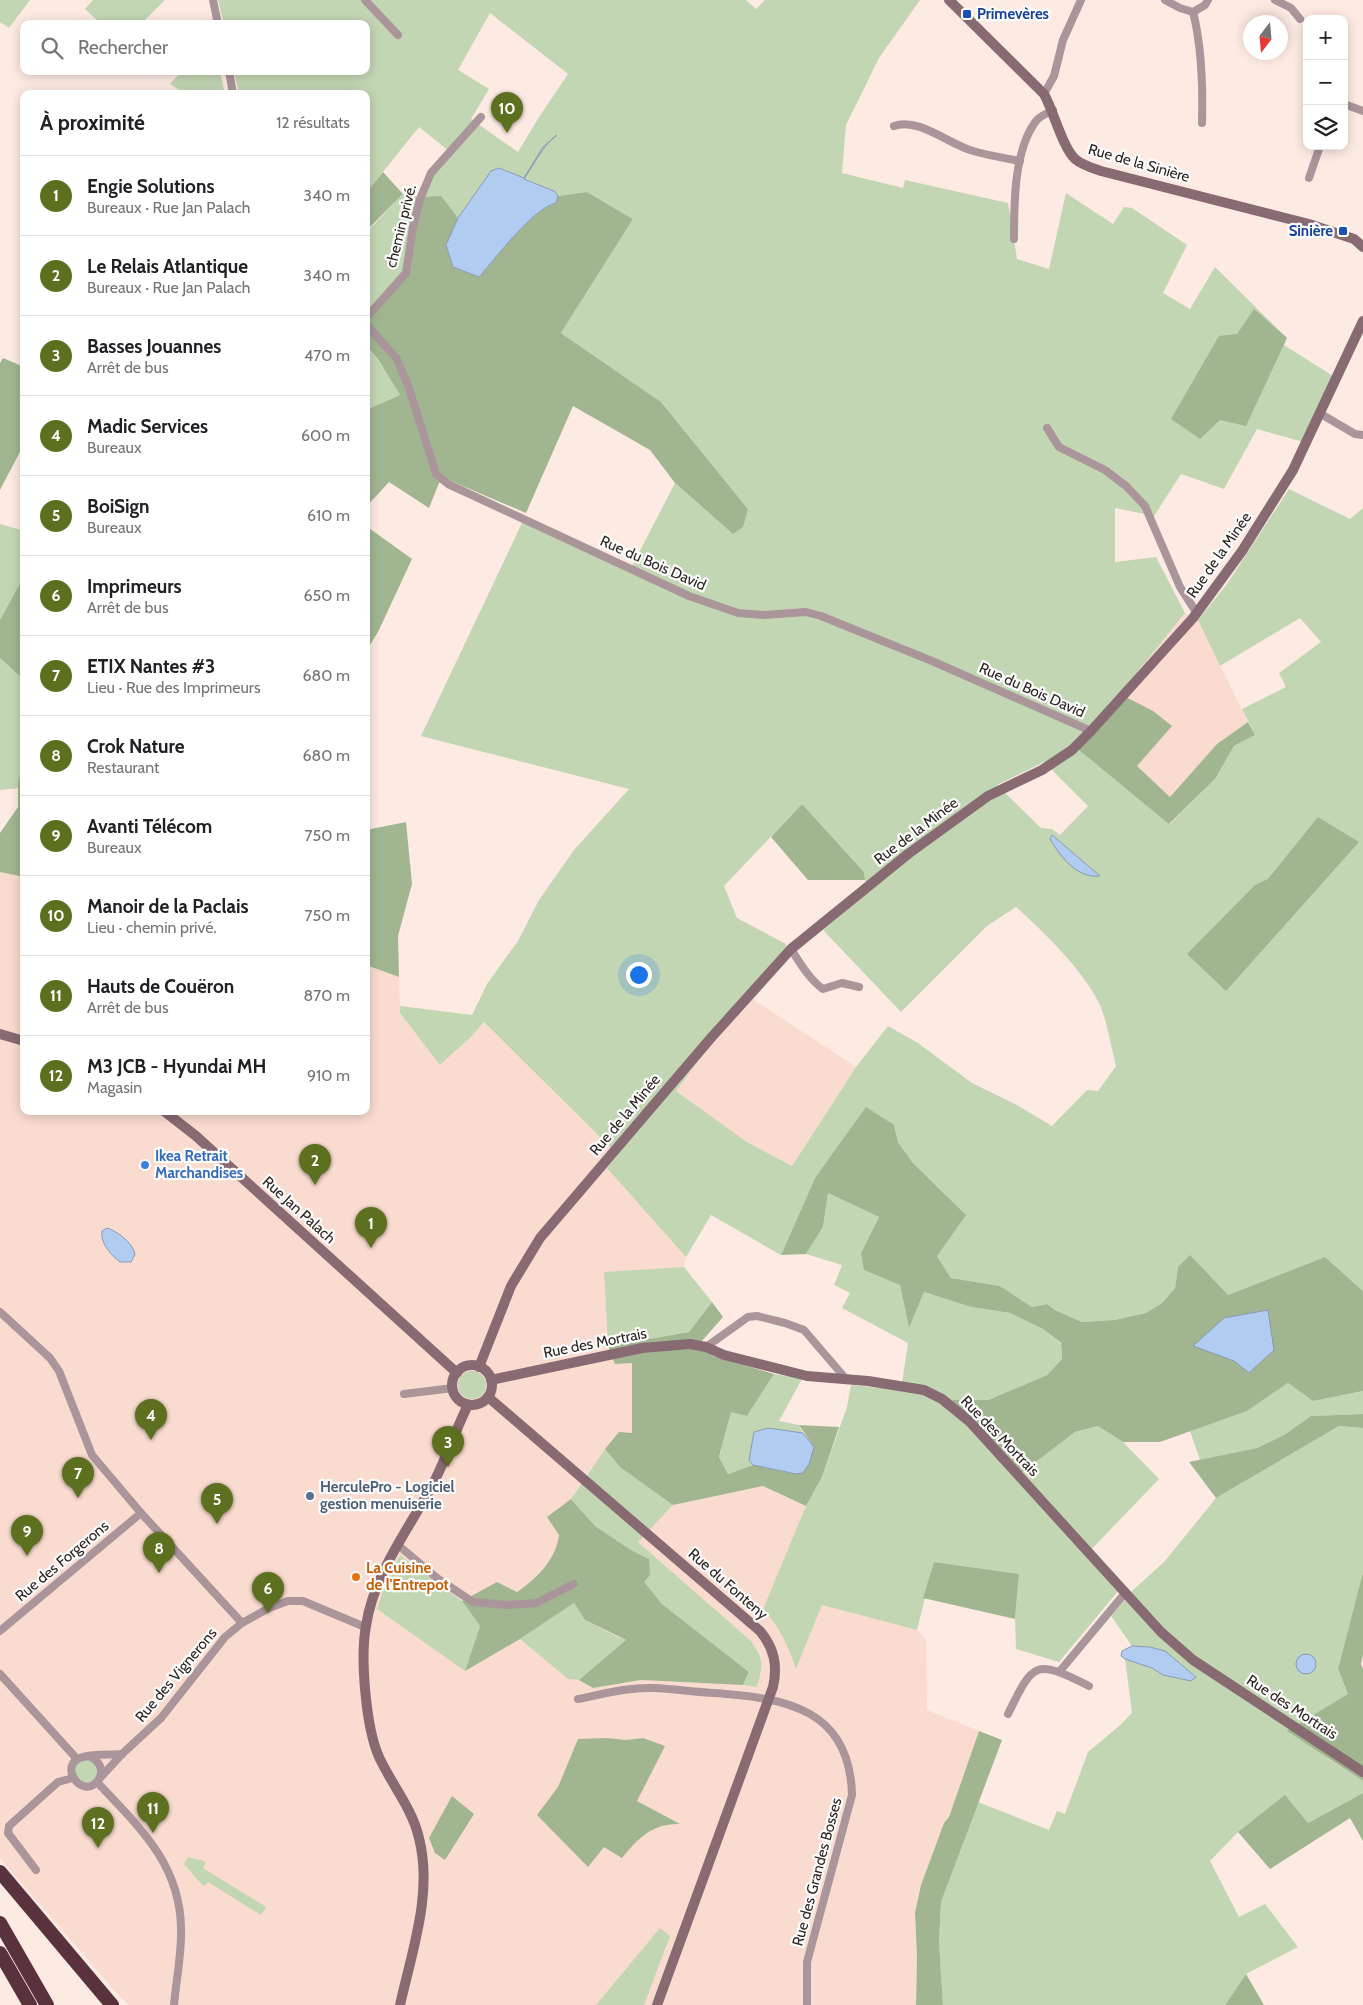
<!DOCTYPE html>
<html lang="fr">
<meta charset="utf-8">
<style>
body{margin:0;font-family:Cabin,sans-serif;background:#f2f2f2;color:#202124}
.controls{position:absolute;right:15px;top:15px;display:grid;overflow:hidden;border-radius:10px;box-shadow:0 2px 12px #0003}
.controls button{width:45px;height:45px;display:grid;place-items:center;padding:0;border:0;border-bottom:1px solid #e0e0e0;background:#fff;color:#202124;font:25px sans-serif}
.compass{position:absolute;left:1243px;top:15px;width:45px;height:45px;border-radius:50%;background:#fff;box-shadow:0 2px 12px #0003;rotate:196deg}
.you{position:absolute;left:638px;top:974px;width:18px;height:18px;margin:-12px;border:4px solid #fff;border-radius:50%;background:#1a73e8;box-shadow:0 0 0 8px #1a73e833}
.badge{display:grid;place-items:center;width:32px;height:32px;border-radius:50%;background:#5d701f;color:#fff;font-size:16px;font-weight:700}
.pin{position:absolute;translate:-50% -41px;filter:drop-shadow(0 1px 2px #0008)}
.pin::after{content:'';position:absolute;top:26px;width:18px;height:15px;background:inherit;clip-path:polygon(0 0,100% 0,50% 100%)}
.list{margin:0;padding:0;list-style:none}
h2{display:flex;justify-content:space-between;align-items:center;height:65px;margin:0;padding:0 20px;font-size:21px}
h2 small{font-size:16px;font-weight:400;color:#757577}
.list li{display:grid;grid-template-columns:32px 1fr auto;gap:15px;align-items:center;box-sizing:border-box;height:80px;padding:0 20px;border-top:1px solid #e0e0e0}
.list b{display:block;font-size:19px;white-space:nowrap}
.list p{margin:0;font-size:16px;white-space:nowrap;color:#757577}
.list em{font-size:16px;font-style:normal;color:#757577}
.icon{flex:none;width:28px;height:28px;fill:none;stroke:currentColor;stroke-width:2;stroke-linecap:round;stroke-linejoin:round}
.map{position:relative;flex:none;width:1363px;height:2005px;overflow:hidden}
.search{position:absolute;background:#fff;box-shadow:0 2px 12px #0003;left:20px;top:20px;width:350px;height:55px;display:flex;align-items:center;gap:12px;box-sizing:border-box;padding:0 18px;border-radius:10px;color:#757577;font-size:19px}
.panel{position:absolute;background:#fff;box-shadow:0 2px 12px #0003;left:20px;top:90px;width:350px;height:1025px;border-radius:10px}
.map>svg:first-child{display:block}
.built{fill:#fadbcf}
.green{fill:#c3d6b4;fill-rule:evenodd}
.forest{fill:#a1b690}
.water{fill:#b0ccf0;stroke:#899ab2}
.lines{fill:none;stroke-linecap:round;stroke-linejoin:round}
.street{stroke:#aa959a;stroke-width:8}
.secondary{stroke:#886a72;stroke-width:10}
.highway{stroke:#59323e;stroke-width:14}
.transit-dot{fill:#1a4fb4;stroke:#fcfcfc;stroke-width:2}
.shop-dot{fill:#3f7fe0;stroke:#fcfcfc;stroke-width:2}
.service-dot{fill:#5c6f8a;stroke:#fcfcfc;stroke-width:2}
.food-dot{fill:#e8710a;stroke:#fcfcfc;stroke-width:2}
.labels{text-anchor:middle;stroke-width:4.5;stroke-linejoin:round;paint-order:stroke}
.transit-label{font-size:15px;font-weight:bold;fill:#164399;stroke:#fcfcfc;text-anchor:start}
.street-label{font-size:15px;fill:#2e2522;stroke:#fcfcfc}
.shop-label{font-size:15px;font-weight:bold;fill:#366cbe;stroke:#fcfcfc;text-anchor:start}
.service-label{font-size:15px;font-weight:bold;fill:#4e5e75;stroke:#fcfcfc;text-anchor:start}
.food-label{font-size:15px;font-weight:bold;fill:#c56008;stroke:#fcfcfc;text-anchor:start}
</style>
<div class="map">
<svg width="1363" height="2005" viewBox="0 0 1363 2005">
<rect width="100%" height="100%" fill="#fdeae3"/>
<!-- built -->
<g class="built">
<polygon points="1185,613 1198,620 1248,722 1217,744 1170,797 1137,766 1130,700 1120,694"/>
<polygon points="0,872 24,877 24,1111 366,1111 366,965 399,977 400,1013 440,1065 471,1037 484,1022 618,1155 608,1168 686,1257 684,1267 604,1272 608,1346 632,1363 632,1433 591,1468 571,1499 548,1517 560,1535 558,1547 550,1560 531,1582 517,1592 497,1582 462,1601 400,1555 465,1670 520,1639 568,1679 579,1680 593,1688 641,1680 743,1685 757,1687 762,1667 761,1655 751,1641 637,1542 673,1505 763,1486 806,1506 763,1609 776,1622 787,1645 796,1668 822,1605 917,1630 926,1640 927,1710 979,1731 949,1817 944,1823 921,1885 915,1913 917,1958 916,2005 129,2005 114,1990 0,1858"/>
<polygon points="751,998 856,1067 792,1166 747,1142 676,1091 714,1040"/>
</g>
<!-- green -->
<g class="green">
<polygon points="0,0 30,0 9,28 0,22"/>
<polygon points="93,0 165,0 141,24 101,24 85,9"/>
<path d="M218,0H746L756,9L765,0H920L879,58L846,125L842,173L903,188L905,180L1008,203L1017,259L1049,269L1066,193L1113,224L1124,207L1132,208L1187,245L1163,293L1190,309L1215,267L1286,337L1284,345L1333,376L1303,442L1257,429L1224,489L1181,474L1154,516L1115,508V562L1156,557L1185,613L1090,731L1074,745L1170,824L1215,779L1234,746L1255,735L1242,709L1286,687L1279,673L1321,642L1300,618L1220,666L1198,620L1227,584L1289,489L1350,519L1363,508V1291L1325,1257L1228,1295L1178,1267L1175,1288L1162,1303L1146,1313L1114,1320L1082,1322L1055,1310L1047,1304L1032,1307L1000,1286L951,1278L937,1256L946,1195L913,1163L898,1142L894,1125L815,1178L781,1255L711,1215L686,1257L607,1168L618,1155L484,1022L471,1037L440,1065L400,1013V1006L472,1015L487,984L518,941L539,900L574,850L629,789L421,736L523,521L629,572L675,483L733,534L748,509L661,402L561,333L633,219L587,192L558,196L554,191L499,168L491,171L458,218L441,197L408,274L366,315V233L403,194L421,197L430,177L450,152L419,127L366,193V94H239L234,71H366V24H224ZM490,13L568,74L539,117L518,152L471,119L489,89L458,70ZM1044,762L1088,806L1060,835L1052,829L1041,828L997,785ZM802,804L864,872L865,880L872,889L823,930L901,1012L987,926L1016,907C1044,932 1082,969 1099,1003C1107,1020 1111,1047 1116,1066L1098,1091L1087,1090L1052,1126L1015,1104L972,1083L918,1043L888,1026L856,1067L792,1166L747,1142L676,1091L714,1040L788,956L786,944L737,918L724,886Z"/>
<polygon points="182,71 220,71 225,94 186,94 170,84"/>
<polygon points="366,345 378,359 400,395 366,410"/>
<polygon points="0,524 21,530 24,526 24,576 0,620"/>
<polygon points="0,658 24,680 24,763 18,781 18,788 0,790"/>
<path d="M828,1193L879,1217L861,1253L900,1285L909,1327L924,1292L971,1307L1010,1313L1043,1329L1061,1344L1062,1359L1047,1375L988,1400H953L1021,1472L1075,1432L1098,1426L1123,1442L1159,1479L1086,1555L1119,1590L1059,1662L1016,1649L1015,1619L1019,1574L934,1562L917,1630L822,1605L796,1669C788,1646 780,1627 763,1609L806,1506L822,1477L847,1407L851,1385L901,1390L908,1343L842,1308L850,1293L834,1285L842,1265L806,1254L823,1227Z"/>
<polygon points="684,1267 712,1302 689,1332 608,1346 604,1272"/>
<circle cx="472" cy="1385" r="14"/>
<polygon points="774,1374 802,1379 779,1421 799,1425 803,1433 768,1428 749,1460 753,1465 728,1474 719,1458 731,1411 747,1416"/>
<polygon points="1288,1383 1313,1401 1363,1391 1363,1414 1311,1416 1284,1435 1257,1448 1200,1460 1190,1431 1247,1411"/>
<polygon points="1339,1426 1363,1428 1363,1572 1338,1669 1348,1694 1327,1758 1363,1781 1363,1793 1308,1823 1285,1796 1238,1832 1210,1861 1239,1917 1265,1904 1298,1947 1246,1974 1225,2005 943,2005 939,1941 941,1902 978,1802 1049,1830 1057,1811 1065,1814 1088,1752 1118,1727 1132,1713 1125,1659 1152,1668 1163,1675 1196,1677 1165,1651 1150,1647 1132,1646 1111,1616 1132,1591 1164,1562 1216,1498"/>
<path d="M605,1449L621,1468L673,1505L638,1542L751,1641C765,1661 763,1664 757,1687L743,1685L749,1672L662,1604L643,1582L649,1559L631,1550L595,1526L571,1499Z"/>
<polygon points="400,1555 462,1601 480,1626 465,1671 377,1609 386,1582"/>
<polygon points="574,1603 585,1620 618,1637 627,1640 579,1680 568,1679 520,1639"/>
<circle cx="86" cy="1772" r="12"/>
<polygon points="188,1857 204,1861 206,1863 203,1868 266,1907 261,1915 208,1882 205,1886 202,1885 184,1864"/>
<polygon points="660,1928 670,1936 644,2005 596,2005"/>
</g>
<!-- forest -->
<g class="forest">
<polygon points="383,172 403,194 369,228 366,226 366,193"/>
<path d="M587,192L633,219L561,333L661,402L748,509L743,527L733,534L675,483L650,450L573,406L526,513L449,480L439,483L429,508L389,482L366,507V410L400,395L378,359L366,345V320L408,274L421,197L441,196L458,218L446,245L453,267L479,277C496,258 533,208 556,203L558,196Z"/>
<polygon points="1254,309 1287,338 1246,426 1220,420 1200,439 1171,419 1219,336 1237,334"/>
<polygon points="3,358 24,367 24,444 0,490 0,363"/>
<polygon points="366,526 412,559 378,632 366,651"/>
<polygon points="24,576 24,680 0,658 0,620"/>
<polygon points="1120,694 1153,711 1172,726 1137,766 1170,797 1217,744 1248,722 1255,735 1234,746 1215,779 1169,824 1073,745"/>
<polygon points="24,763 24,877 0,872 0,833 18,807 18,781"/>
<polygon points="802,804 864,872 865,880 808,880 771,837"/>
<polygon points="1318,817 1359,842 1226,991 1187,954 1255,885 1268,879"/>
<polygon points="406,822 412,884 398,936 399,977 366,965 366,830"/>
<polygon points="866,1107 894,1125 898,1142 913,1163 966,1215 937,1256 951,1278 1000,1286 1032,1307 1047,1304 1055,1310 1082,1322 1114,1320 1146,1313 1162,1303 1175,1288 1178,1267 1190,1255 1228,1295 1325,1257 1363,1291 1363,1391 1313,1401 1288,1383 1247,1411 1160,1442 1123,1442 1098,1426 1075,1432 1021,1473 952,1400 988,1400 1047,1375 1062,1359 1061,1343 1043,1329 1010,1313 971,1307 924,1292 909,1328 900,1285 864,1270 861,1253 879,1217 828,1193 823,1227 806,1254 781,1255 815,1178"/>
<polygon points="712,1302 723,1317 701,1342 713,1356 774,1374 747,1416 731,1412 719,1457 728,1474 753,1465 795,1474 814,1447 799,1425 839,1427 822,1477 806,1506 763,1486 673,1505 621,1468 605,1449 619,1432 632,1433 632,1363 615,1364 608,1346 689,1332"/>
<polygon points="1363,1414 1363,1428 1339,1426 1216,1498 1189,1462 1257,1448 1284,1435 1311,1416"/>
<path d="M571,1499L595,1526L631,1550L649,1559L650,1575L644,1582L662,1604L749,1672L743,1685L641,1680L593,1688L579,1680L626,1640L585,1620L574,1603L520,1639L465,1671L480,1626L462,1601L497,1582L517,1592C536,1579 556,1560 559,1535L547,1517Z"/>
<polygon points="934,1562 1019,1574 1015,1619 923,1598"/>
<polygon points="1363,1572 1363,1655 1361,1664 1363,1669 1363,1781 1287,1731 1348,1694 1338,1669"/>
<polygon points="979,1731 1002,1740 941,1902 939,1941 943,2005 916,2005 917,1958 915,1913 921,1885 944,1823 949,1817"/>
<path d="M607,1738L626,1740L643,1738L665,1746L637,1801L680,1824C653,1823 638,1838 622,1858L604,1847L588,1867L537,1815L558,1787L578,1739Z"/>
<polygon points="1363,1793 1363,1841 1350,1818 1270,1869 1238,1832 1285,1795 1308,1823"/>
<polygon points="452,1796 474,1814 445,1860 435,1853 429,1838"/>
<polygon points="1246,1974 1264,2005 1225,2005"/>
</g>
<!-- water -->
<g class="water">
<path d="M557,135C543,145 535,163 524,179L554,191L558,196L556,203C533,208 496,258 479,277L453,267L446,245L458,218L491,171L499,168L524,178L543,147Z"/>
<path d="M1052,835L1100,876C1077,879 1060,856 1050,839Z"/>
<path d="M107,1228C117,1231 133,1243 135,1254L131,1262H120C111,1255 100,1243 102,1231Z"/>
<polygon points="1268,1310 1274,1350 1249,1373 1234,1361 1193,1346 1224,1318"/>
<polygon points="768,1428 803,1433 814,1447 809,1464 803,1473 796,1474 753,1465 749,1460 754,1432"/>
<polygon points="1132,1646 1150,1647 1165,1651 1196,1677 1191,1681 1163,1675 1152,1668 1125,1659 1121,1656 1122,1651"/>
<circle cx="1306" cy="1664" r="10"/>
</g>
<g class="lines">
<!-- street -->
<g class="street">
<polyline points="213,0 218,24"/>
<polyline points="365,0 398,35"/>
<polyline points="1165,0 1180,8 1193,12 1205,5 1208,0"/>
<polyline points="1275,0 1291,8 1300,19"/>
<path d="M1193,12C1202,47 1203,86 1202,123"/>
<polyline points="229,71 233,94"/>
<polyline points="1044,94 1054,76 1063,40 1081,0"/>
<polyline points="1344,104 1363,111"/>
<path d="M894,126C917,117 948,143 970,150C986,155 1003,158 1020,161"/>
<polyline points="1309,178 1320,146"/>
<path d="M1014,239C1014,203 1014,150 1036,121C1040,116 1048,113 1053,110"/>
<polyline points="366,318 406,273 413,227 420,199 431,173 481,117"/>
<polyline points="366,324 397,359 409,388 436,474 448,484 689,596 738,613 764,615 806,612 821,616 932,661 1091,731"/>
<polyline points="1321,414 1355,434 1363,435"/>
<polyline points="1047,428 1059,447 1105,470 1126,486 1145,506 1180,587 1196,612"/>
<path d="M791,949C800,963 809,979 823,989L842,983L859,987"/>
<polyline points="0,1312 50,1358 59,1371 92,1455 141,1513 242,1623"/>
<polyline points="706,1347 748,1317 757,1316 785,1323 804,1330 846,1379"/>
<polyline points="404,1394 453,1388"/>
<polyline points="398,1545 437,1578 473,1602 507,1605 536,1603 574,1584"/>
<polyline points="0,1631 141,1513"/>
<polyline points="1060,1671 1125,1593"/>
<polyline points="0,1674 77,1759"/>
<path d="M578,1699C603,1694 629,1687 654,1688C674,1689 695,1692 715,1693C786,1698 850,1709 852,1795L807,1962V2005"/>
<path d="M1008,1714C1034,1661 1035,1659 1089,1686"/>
<path d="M87,1756C97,1758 105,1768 99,1779C84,1803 55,1764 83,1757C95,1754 110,1755 122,1754"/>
<polyline points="100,1778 122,1754 161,1718 225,1637 242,1623 269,1608 288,1601 303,1601 365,1627"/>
<path d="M97,1782C138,1826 180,1863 181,1928C182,1954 176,1980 174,2005"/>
<polyline points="36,1870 8,1833 9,1826 58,1782 73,1778"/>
</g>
<!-- secondary -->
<g class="secondary">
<path d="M949,0L1044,94C1054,112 1062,146 1075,159C1082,165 1092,168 1101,171L1309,224L1354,239L1363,247"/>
<polyline points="0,1034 24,1041"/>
<polyline points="164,1111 196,1136 457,1373"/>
<circle cx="472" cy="1385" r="20"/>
<polyline points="479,1367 511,1286 540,1238 710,1039 791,949 908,854 988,796 1042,770 1072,750 1091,731 1193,618 1242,551 1293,470 1363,321"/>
<polyline points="491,1380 642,1348 690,1344 706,1347 724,1355 807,1376 868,1381 924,1390 942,1399 969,1421 1161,1632 1193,1660 1363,1772"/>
<path d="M488,1397L760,1631C774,1648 778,1665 773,1687L657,2005"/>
<path d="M400,2005C412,1951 433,1893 419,1838C412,1808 392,1785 379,1757C366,1728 360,1658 366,1626C374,1572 410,1528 435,1480C447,1456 456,1429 468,1405"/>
</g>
<!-- highway -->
<g class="highway">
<polyline points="0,1872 112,2005"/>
<polyline points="0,1923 47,2005"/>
<polyline points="0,1953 30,2005"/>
</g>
</g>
<!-- markers -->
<g class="transit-dot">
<rect x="962" y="9" width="10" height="10" rx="2.5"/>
<rect x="1338" y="226" width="10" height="10" rx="2.5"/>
</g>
<circle class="shop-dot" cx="145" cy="1165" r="5"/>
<circle class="service-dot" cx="310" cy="1496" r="5"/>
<circle class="food-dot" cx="356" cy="1577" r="5"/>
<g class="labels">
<!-- transit labels -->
<g class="transit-label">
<text x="977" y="19">Primevères</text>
<text x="1333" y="236" text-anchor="end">Sinière</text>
</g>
<!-- street labels -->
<g class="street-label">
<text transform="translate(1139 163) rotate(16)" y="5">Rue de la Sinière</text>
<text transform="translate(401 226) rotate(-76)" y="5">chemin privé.</text>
<text transform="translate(1219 555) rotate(-55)" y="5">Rue de la Minée</text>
<text transform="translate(653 563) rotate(24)" y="5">Rue du Bois David</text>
<text transform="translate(1032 690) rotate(24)" y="5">Rue du Bois David</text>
<text transform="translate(916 831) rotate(-37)" y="5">Rue de la Minée</text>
<text transform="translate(625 1115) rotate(-50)" y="5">Rue de la Minée</text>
<text transform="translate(299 1210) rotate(42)" y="5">Rue Jan Palach</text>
<text transform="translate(595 1343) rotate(-11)" y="5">Rue des Mortrais</text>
<text transform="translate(1000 1436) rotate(46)" y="5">Rue des Mortrais</text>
<text transform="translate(62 1561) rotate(-40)" y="5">Rue des Forgerons</text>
<text transform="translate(728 1584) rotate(41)" y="5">Rue du Fonteny</text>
<text transform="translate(176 1675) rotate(-50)" y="5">Rue des Vignerons</text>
<text transform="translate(1292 1707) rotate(33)" y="5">Rue des Mortrais</text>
<text transform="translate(817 1872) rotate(-75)" y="5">Rue des Grandes Bosses</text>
</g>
<!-- shop labels -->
<g class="shop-label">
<text x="155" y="1161">Ikea Retrait<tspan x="155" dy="17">Marchandises</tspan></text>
</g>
<!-- service labels -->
<g class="service-label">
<text x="320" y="1492">HerculePro - Logiciel<tspan x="320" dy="17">gestion menuiserie</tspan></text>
</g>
<!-- food labels -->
<g class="food-label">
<text x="366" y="1573">La Cuisine<tspan x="366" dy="17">de l'Entrepot</tspan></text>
</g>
</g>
</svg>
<div class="controls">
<button>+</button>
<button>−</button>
<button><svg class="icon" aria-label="layers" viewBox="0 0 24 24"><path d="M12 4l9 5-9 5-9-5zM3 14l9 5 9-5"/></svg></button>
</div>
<svg class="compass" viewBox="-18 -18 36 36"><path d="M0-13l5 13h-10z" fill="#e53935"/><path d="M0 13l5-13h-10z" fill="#757577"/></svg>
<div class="you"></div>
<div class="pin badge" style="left:371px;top:1248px">1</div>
<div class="pin badge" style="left:315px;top:1185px">2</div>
<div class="pin badge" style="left:448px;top:1467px">3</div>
<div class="pin badge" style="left:151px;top:1440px">4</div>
<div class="pin badge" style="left:217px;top:1524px">5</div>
<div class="pin badge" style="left:268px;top:1613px">6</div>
<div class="pin badge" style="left:78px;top:1498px">7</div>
<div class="pin badge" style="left:159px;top:1573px">8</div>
<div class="pin badge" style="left:27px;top:1556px">9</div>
<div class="pin badge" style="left:507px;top:133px">10</div>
<div class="pin badge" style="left:153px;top:1833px">11</div>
<div class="pin badge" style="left:98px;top:1848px">12</div>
<div class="search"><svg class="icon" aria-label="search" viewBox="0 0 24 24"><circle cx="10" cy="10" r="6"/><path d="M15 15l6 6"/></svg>Rechercher</div>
<section class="panel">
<h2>À proximité<small>12 résultats</small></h2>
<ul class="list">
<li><span class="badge">1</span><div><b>Engie Solutions</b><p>Bureaux · Rue Jan Palach</p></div><em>340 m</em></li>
<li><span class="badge">2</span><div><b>Le Relais Atlantique</b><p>Bureaux · Rue Jan Palach</p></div><em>340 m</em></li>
<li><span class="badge">3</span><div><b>Basses Jouannes</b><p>Arrêt de bus</p></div><em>470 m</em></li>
<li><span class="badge">4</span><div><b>Madic Services</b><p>Bureaux</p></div><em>600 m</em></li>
<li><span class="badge">5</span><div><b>BoiSign</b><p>Bureaux</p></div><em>610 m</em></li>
<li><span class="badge">6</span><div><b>Imprimeurs</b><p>Arrêt de bus</p></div><em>650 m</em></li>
<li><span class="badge">7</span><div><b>ETIX Nantes #3</b><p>Lieu · Rue des Imprimeurs</p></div><em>680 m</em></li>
<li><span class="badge">8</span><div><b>Crok Nature</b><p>Restaurant</p></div><em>680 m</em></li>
<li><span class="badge">9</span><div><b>Avanti Télécom</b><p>Bureaux</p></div><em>750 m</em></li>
<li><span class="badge">10</span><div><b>Manoir de la Paclais</b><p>Lieu · chemin privé.</p></div><em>750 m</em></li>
<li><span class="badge">11</span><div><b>Hauts de Couëron</b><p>Arrêt de bus</p></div><em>870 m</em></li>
<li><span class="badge">12</span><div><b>M3 JCB - Hyundai MH</b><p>Magasin</p></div><em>910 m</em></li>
</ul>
</section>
</div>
